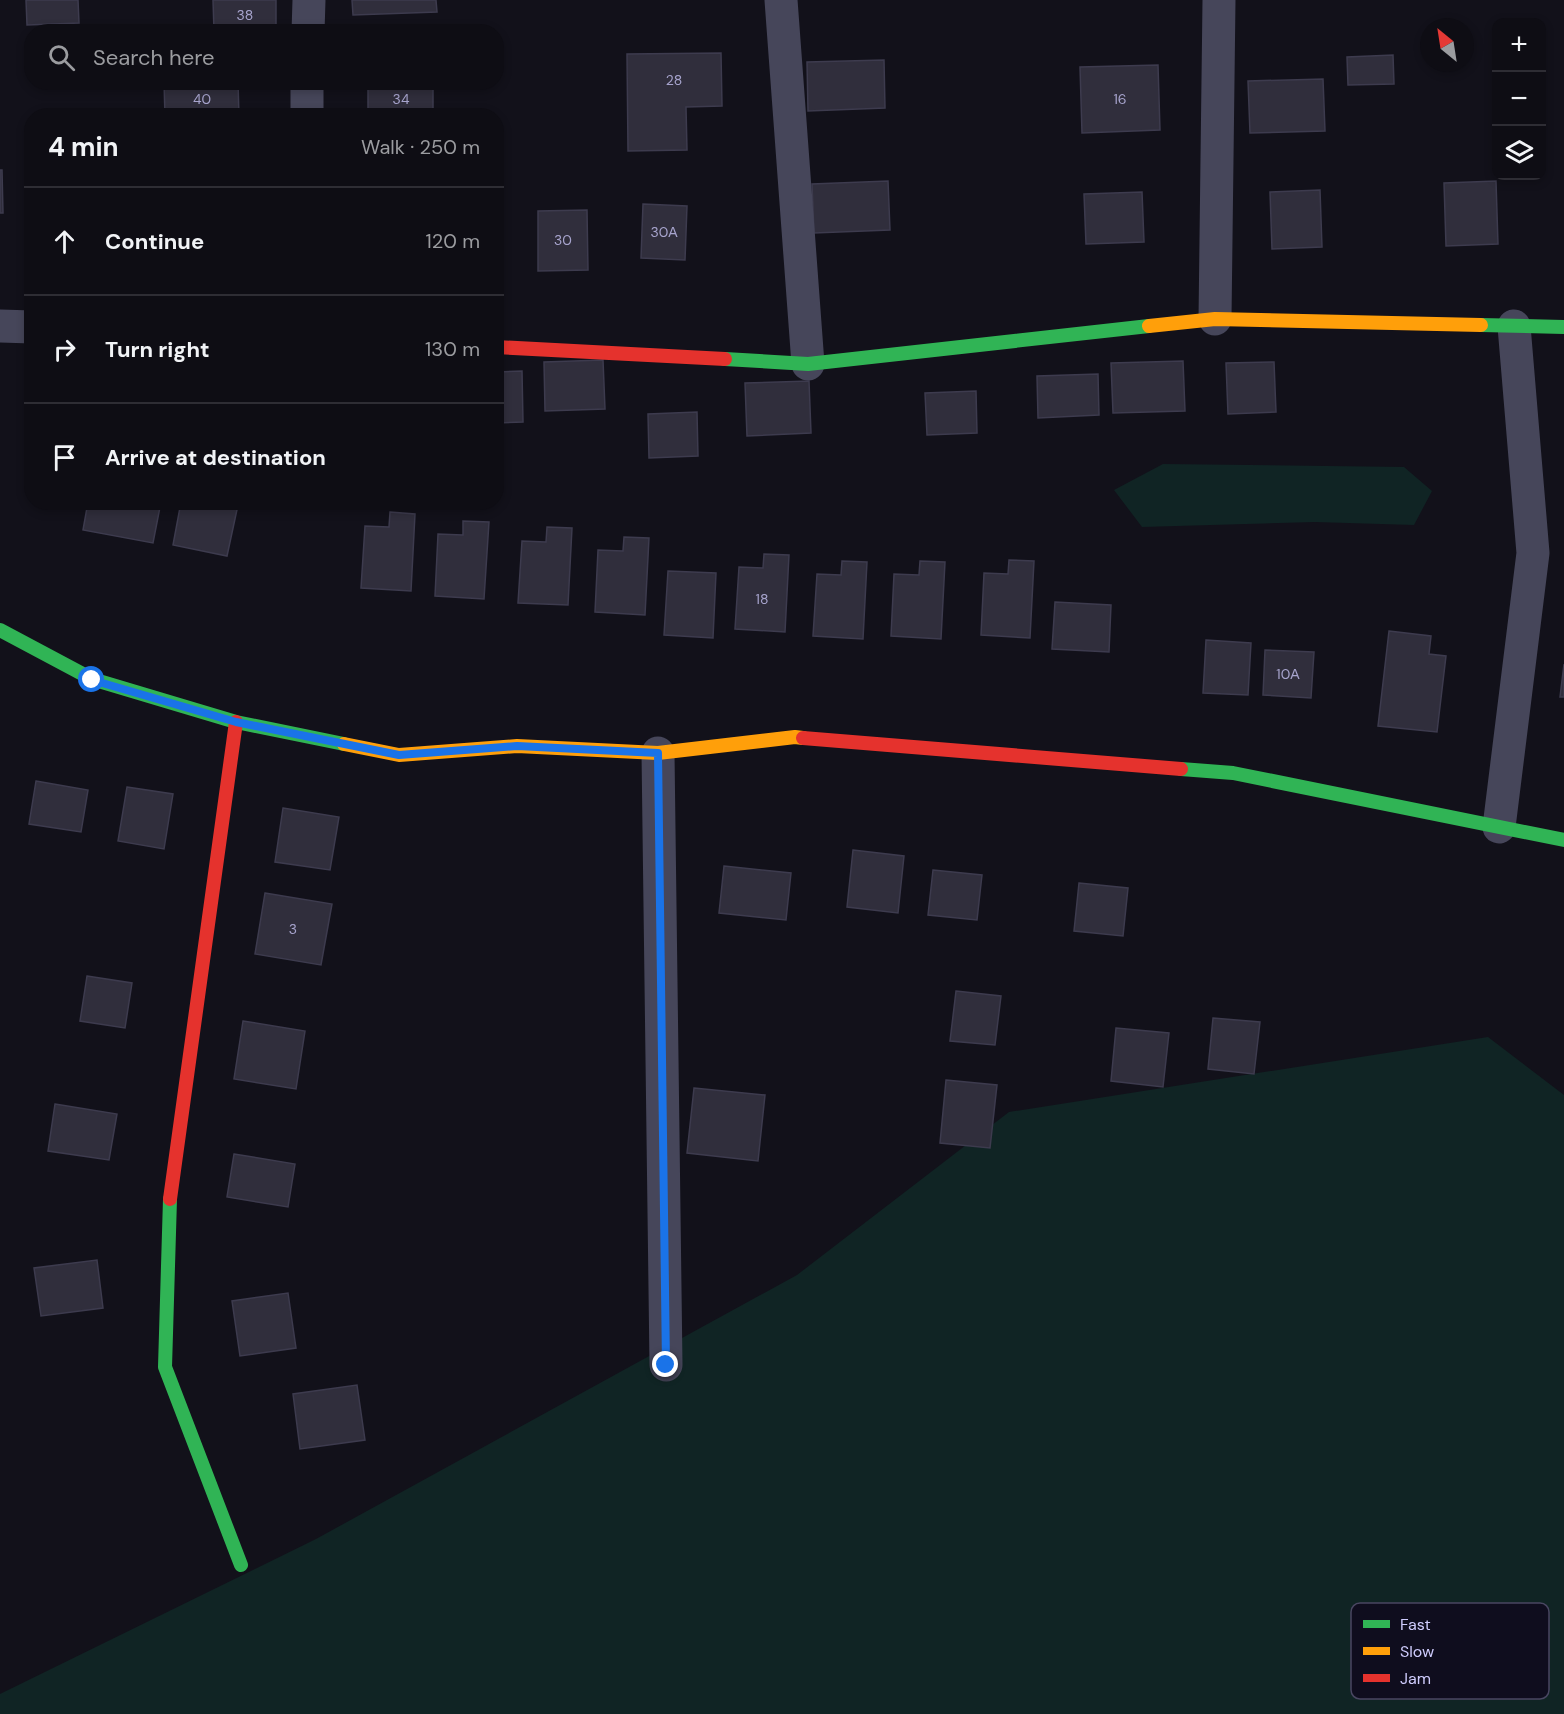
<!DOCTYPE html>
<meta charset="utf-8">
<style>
body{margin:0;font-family:"DM Sans",sans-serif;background:#1c1b22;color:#f1f3f6}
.controls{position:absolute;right:18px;top:18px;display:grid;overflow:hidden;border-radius:12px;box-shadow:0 3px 9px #0003}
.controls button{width:54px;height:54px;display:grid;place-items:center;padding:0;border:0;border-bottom:2px solid #2e2d34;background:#0e0d14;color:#f1f3f6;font:30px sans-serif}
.compass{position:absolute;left:1420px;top:18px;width:54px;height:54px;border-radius:50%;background:#0e0d14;box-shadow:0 3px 9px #0003;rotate:330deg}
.stop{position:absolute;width:18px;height:18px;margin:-14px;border:4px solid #1a73e8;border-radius:50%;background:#fff}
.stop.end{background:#1a73e8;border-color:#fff;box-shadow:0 2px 6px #0008}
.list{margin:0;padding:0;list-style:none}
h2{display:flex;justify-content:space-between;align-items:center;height:78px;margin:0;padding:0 24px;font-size:26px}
h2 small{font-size:20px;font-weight:400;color:#9b9ca0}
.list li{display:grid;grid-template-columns:39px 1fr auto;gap:18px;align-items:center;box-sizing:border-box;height:108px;padding:0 24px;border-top:2px solid #2e2d34}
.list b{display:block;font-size:22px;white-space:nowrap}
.list em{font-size:20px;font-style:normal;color:#9b9ca0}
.icon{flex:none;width:33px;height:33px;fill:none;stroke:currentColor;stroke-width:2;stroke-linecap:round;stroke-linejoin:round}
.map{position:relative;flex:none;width:1564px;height:1714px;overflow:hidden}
.search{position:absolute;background:#0e0d14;box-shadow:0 3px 9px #0003;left:24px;top:24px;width:480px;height:66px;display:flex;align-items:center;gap:15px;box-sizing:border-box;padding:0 21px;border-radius:24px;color:#9b9ca0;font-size:22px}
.panel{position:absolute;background:#0e0d14;box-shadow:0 3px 9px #0003;left:24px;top:108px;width:480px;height:402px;border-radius:24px}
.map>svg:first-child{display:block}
.green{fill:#102424}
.building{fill:#302e3c;stroke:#3d3b4e;stroke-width:1.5}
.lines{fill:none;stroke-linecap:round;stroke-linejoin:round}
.street{stroke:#46465a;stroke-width:33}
.fast{stroke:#30b455;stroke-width:14}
.slow{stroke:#ff9f0a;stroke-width:14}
.jam{stroke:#e5322d;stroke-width:14}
.route{stroke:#1a73e8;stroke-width:8}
.labels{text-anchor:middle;stroke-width:5;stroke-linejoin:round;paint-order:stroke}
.number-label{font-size:14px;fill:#a7a4cd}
.key{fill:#0f0d1e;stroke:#494661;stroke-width:1.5}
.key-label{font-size:16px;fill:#cfccfd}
</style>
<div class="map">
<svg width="1564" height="1714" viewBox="0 0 1564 1714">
<rect width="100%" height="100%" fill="#12111a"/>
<!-- green -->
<g class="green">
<polygon points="1163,464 1404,467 1432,491 1414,525 1315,522 1142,527 1114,490"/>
<polygon points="1488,1037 1564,1095 1564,1714 0,1714 0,1694 316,1539 797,1275 1009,1112"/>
</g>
<!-- building -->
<g class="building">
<polygon points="26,0 78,0 79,23 27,25"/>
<polygon points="213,0 276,0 276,29 214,31"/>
<polygon points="352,0 436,0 437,12 353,15"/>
<polygon points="721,53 722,106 686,107 687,150 628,151 627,54"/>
<polygon points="1393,55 1394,84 1348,85 1347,57"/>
<polygon points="884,60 885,108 808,111 807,62"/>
<polygon points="1158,65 1160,130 1082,133 1080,67"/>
<polygon points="1323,79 1325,131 1250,133 1248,81"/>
<polygon points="164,82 238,82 239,116 165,116"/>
<rect x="368" y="82" width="65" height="34"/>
<polygon points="0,170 2,170 3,213 0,213"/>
<polygon points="888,181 890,230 814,233 812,184"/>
<polygon points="1496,181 1498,244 1446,246 1444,183"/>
<polygon points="1320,190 1322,247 1272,249 1270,192"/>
<polygon points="1142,192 1144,242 1086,244 1084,194"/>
<polygon points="643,204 687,206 685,260 641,258"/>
<rect x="496" y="209" width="4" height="56"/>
<polygon points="587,210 588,270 538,271 538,211"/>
<polygon points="603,360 605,409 545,411 544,362"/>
<polygon points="1183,361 1185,411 1113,413 1111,363"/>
<polygon points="1274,362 1276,412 1228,414 1226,363"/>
<polygon points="522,371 523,422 496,423 496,372"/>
<polygon points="1098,374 1099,415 1038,418 1037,376"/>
<polygon points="809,381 811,433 747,436 745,383"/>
<polygon points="976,391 977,433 927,435 925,393"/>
<polygon points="697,412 698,456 649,458 648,414"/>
<polygon points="88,502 161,502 153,543 83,530"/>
<polygon points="181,502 226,502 238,505 227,556 173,545"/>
<polygon points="390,512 415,514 411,591 361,588 365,526 389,527"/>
<polygon points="463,521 489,522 484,599 435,596 438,534 463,535"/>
<polygon points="547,527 572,528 568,605 518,603 522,541 546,542"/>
<polygon points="624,537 649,538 645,615 595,612 598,550 623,551"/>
<polygon points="764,554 789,555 785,632 735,629 739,567 763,568"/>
<polygon points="1009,560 1034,561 1030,638 981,635 984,573 1008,574"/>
<polygon points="842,561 867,562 863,639 813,636 817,574 841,575"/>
<polygon points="920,561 945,562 941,639 891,636 894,574 919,575"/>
<polygon points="668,571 716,573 713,638 664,635"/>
<polygon points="1055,602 1111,605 1109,652 1052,649"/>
<polygon points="1389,631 1431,636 1429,654 1446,656 1437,732 1378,726"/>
<polygon points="1206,640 1251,643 1248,695 1203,693"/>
<polygon points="1265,650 1314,652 1311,698 1263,695"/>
<polygon points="1564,664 1564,697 1560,697"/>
<polygon points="36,781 88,790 81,832 29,824"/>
<polygon points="127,787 173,794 164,849 118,841"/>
<polygon points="283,808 339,817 330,870 275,862"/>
<polygon points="853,850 904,856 898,913 847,907"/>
<polygon points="724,866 791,873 786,920 719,913"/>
<polygon points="933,870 982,875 977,920 928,915"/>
<polygon points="1079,883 1128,888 1123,936 1074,931"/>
<polygon points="265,893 332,904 321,965 255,954"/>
<polygon points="87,976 132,983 125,1028 80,1021"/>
<polygon points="956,991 1001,996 995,1045 950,1041"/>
<polygon points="1213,1018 1260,1022 1254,1074 1208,1069"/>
<polygon points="243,1021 305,1031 296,1089 234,1079"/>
<polygon points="1116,1028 1169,1033 1163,1087 1111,1081"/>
<polygon points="946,1080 997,1085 990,1148 940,1143"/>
<polygon points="694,1088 765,1095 758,1161 687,1153"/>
<polygon points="55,1104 117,1114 109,1160 48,1151"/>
<polygon points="234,1154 295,1164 288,1207 227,1197"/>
<polygon points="97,1260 103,1308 41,1316 34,1268"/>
<polygon points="288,1293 296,1348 240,1356 232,1301"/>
<polygon points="357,1385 365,1440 300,1449 293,1394"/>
</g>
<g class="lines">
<!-- street -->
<g class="street">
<polyline points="781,0 808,364"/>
<polyline points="308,32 309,0"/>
<polyline points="307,116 307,82"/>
<polyline points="1215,319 1219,0"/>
<polyline points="0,326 32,327"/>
<polyline points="658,753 666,1365"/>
<polyline points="1499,827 1533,553 1514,326"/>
</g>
<!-- fast -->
<g class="fast">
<polyline points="1481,325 1564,327"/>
<polyline points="725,359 808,364 1149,326"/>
<polyline points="0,630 92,679 236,722 344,744"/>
<polyline points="1181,769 1233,773 1564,840"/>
<polyline points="170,1199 165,1367 241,1565"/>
</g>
<!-- slow -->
<g class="slow">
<polyline points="1149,326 1215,319 1481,325"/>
<polyline points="344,744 399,755 517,746 658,753 795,737 803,738"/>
</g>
<!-- jam -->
<g class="jam">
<polyline points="496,347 725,359"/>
<polyline points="803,738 1181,769"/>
<polyline points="170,1199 236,722"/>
</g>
</g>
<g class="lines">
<!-- route -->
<polyline class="route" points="92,680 236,722 399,755 517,746 658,753 666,1365"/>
</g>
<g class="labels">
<!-- number labels -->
<g class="number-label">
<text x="245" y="20">38</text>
<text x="674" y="85">28</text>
<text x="202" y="104">40</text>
<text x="401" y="104">34</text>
<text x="1120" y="104">16</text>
<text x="664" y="237">30А</text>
<text x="563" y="245">30</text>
<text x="762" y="604">18</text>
<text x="1288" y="679">10А</text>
<text x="293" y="934">3</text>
</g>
</g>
<!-- legend -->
<rect x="1351" y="1603" width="198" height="96" rx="9" class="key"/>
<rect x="1363" y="1620" width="27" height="8" fill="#30b455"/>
<rect x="1363" y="1647" width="27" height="8" fill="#ff9f0a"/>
<rect x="1363" y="1674" width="27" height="8" fill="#e5322d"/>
<g class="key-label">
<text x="1400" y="1630">Fast</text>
<text x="1400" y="1657">Slow</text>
<text x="1400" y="1684">Jam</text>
</g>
</svg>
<div class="controls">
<button>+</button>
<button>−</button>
<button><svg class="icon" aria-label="layers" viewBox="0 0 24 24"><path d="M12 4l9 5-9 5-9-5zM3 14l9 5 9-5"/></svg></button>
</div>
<svg class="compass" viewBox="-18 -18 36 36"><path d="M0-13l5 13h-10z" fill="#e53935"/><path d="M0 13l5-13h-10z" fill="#9b9ca0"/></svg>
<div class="stop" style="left:92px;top:680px"></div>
<div class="stop end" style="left:666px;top:1365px"></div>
<div class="search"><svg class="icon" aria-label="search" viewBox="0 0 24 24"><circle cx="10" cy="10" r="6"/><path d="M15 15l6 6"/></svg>Search here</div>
<section class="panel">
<h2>4 min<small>Walk · 250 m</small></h2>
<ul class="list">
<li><svg class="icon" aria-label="ahead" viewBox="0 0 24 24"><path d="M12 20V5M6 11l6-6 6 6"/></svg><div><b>Continue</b></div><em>120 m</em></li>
<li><svg class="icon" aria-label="right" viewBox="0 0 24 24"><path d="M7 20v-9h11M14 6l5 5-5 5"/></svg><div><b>Turn right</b></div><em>130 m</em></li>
<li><svg class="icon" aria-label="arrive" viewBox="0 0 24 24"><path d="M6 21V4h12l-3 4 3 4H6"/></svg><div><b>Arrive at destination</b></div></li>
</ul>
</section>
</div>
